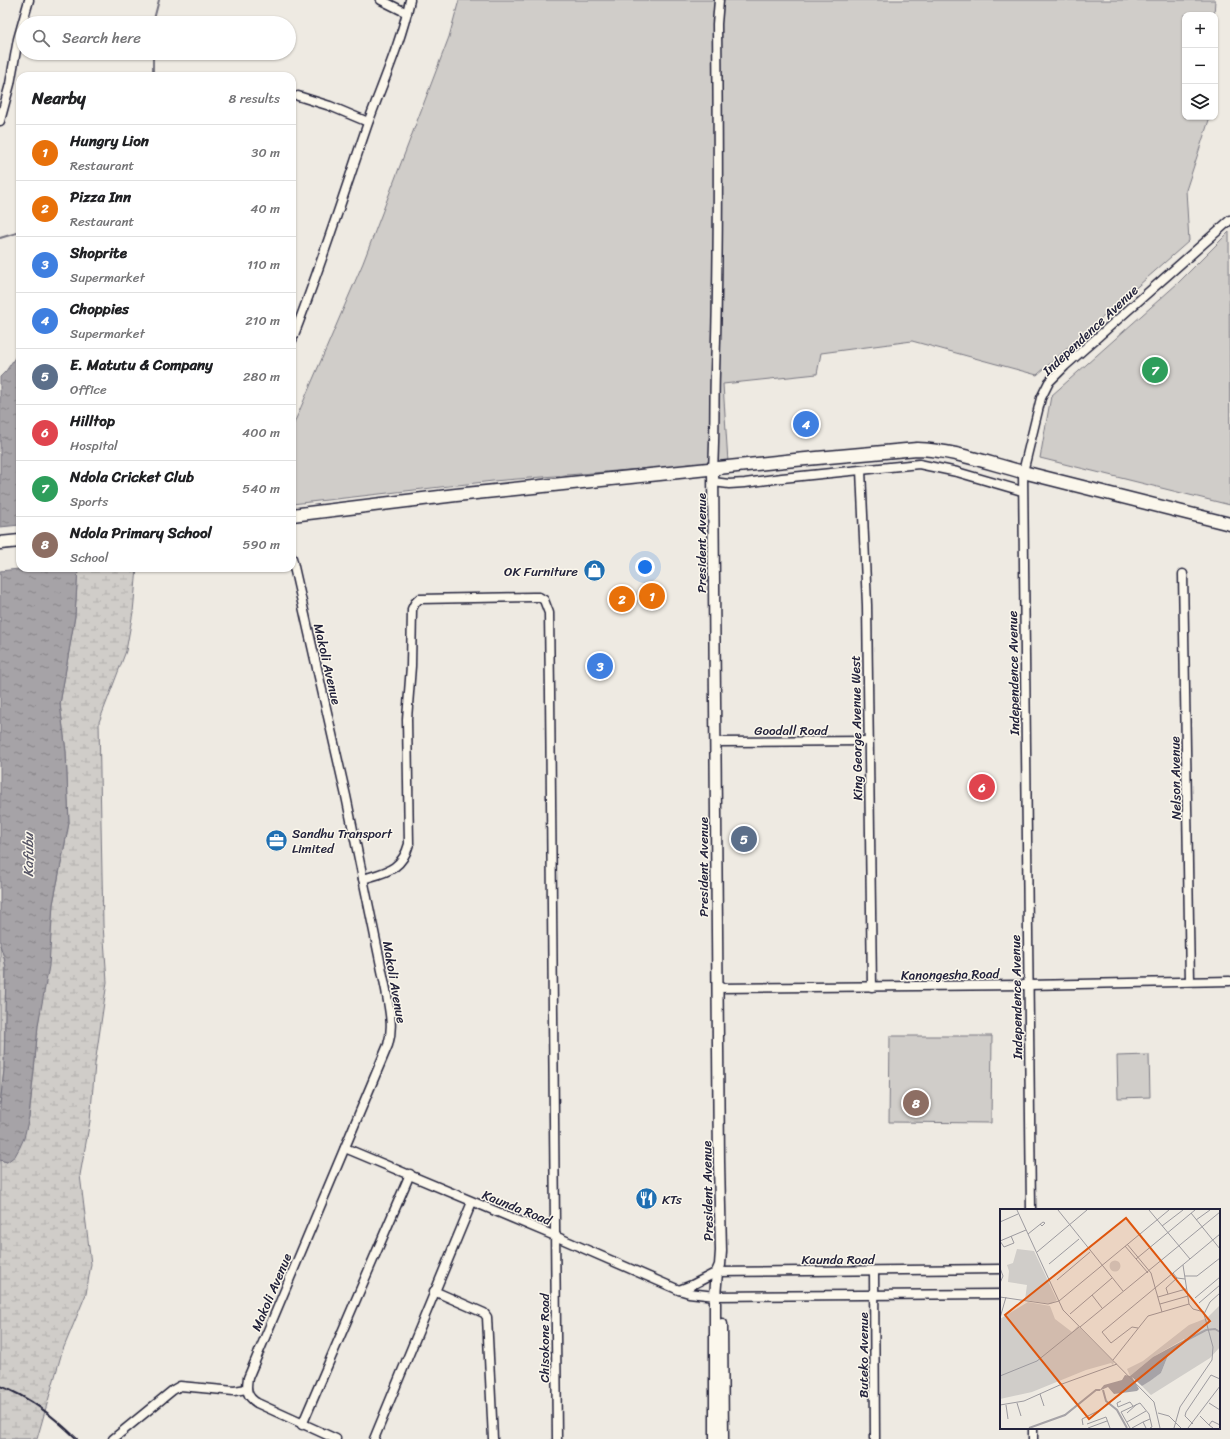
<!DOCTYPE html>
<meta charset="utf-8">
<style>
body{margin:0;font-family:Sriracha,sans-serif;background:#f2f2f2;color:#202124}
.controls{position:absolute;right:12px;top:12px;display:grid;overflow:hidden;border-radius:8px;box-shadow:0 1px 3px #0004}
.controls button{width:36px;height:36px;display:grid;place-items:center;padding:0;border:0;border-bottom:1px solid #e0e0e0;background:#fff;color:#202124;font:20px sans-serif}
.you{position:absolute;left:645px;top:567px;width:14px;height:14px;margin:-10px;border:3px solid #fff;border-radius:50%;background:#1a73e8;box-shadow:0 0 0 6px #1a73e833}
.badge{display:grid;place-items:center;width:26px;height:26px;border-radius:50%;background:#1f6fb2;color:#fff;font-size:13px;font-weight:700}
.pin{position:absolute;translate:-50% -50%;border:2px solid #fff;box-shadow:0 1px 4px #0006}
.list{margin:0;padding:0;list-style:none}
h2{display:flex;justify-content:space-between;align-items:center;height:52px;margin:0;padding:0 16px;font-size:17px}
h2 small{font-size:13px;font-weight:400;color:#757577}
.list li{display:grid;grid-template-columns:26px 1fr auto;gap:12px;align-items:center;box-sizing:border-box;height:56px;padding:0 16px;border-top:1px solid #e0e0e0}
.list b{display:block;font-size:15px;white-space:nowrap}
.list p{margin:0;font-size:13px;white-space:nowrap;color:#757577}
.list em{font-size:13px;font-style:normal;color:#757577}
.icon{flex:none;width:22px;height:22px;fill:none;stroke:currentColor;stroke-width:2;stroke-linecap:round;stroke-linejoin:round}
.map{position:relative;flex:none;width:1230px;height:1439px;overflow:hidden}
.search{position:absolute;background:#fff;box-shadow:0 1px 3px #0004;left:16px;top:16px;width:280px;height:44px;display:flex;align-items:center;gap:10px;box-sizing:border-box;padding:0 14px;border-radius:22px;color:#757577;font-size:15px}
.panel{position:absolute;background:#fff;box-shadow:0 1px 3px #0004;left:16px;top:72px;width:280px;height:500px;border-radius:12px}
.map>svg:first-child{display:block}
.grass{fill:#d0cdc9;stroke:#797882}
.wetland{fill:url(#wetland-marsh);stroke:#797882}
.water{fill:url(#water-ripples);stroke:#716f7c}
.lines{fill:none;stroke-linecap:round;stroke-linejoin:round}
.stream{stroke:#716f7c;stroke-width:2}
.minor-casing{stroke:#22223b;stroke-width:11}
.major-casing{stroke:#22223b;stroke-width:13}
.highway-casing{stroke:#22223b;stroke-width:15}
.minor{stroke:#fbf7ec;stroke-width:8}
.major{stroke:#fbf7ec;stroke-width:10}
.highway{stroke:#fbf7ec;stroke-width:12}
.rail{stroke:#22223b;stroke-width:2}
.labels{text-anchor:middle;stroke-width:3;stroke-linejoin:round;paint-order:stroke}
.street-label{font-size:13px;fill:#22223b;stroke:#fbf7ec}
.poi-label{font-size:13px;fill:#22223b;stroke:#fbf7ec;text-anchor:start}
.water-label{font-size:14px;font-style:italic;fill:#575666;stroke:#fbf7ec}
.inset-river{fill:none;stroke:#a6a3a7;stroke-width:2}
.inset-road{fill:none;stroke:#9c9a9f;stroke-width:1}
.view{fill:#de560e;fill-opacity:0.15;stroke:#de560e;stroke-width:2}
.inset-edge{fill:none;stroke:#22223b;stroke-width:2}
</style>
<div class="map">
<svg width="1230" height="1439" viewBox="0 0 1230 1439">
<defs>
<pattern id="wetland-marsh" width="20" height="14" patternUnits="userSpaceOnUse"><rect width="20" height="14" fill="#d0cdc9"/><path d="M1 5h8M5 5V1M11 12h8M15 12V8" fill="none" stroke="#b2b0ae"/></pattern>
<pattern id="water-ripples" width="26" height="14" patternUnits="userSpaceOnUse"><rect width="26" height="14" fill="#a6a3a7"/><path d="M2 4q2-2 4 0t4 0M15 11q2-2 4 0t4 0" fill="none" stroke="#878489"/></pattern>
</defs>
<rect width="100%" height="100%" fill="#eeeae2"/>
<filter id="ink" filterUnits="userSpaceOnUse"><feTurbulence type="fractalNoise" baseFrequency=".025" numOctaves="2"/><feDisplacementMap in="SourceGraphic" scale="8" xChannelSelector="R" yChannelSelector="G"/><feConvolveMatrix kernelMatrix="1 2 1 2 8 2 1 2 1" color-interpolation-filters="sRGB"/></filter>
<g filter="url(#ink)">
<!-- grass -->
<g class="grass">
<polygon points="459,0 1215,0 1214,15 1185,15 1185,117 1210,117 1186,190 1189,241 1037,375 912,341 821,353 817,374 723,384 728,462 493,481 292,504 292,428 363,263 449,37"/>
<polygon points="1229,232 1230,505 1040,458 1051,396 1178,283"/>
<polygon points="890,1036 992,1036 991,1123 889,1122"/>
<polygon points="1149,1055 1150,1097 1118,1098 1117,1056"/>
</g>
<!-- wetland -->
<g class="wetland">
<polygon points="78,568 137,568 133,612 126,651 99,722 103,925 107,982 95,1064 90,1121 80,1175 91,1264 86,1294 62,1352 37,1439 0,1439 0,1160 7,1162 29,1117 35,1060 38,1025 50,945 53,904 69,823 66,752 60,704 75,616"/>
<polygon points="0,945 4,957 6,968 4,1070 0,1105"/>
</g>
<!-- water -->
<g class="water">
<polygon points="20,350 20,525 0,527 0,377 6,371"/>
<polygon points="28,568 78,568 75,616 60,704 66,752 69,823 53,904 49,966 38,1025 35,1060 29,1117 24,1138 20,1147 15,1156 7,1162 0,1160 0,1105 4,1070 6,968 4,957 0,945 0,571"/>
</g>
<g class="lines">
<!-- stream -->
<g class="stream">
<polyline points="153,23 159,0"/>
<polyline points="153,53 153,76"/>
<polyline points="0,238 20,232"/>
</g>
<defs>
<g id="minor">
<polyline points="381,0 407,13"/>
<polyline points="298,96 330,106 368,122"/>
<polyline points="0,121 10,84 18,39 29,0"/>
<path d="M292,340C320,269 343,196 368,123C383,82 401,42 410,0"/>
<path d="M713,469C715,436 714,404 715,372C719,256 718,140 717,24L719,0"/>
<polyline points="861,470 867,605 872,987"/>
<polyline points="713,482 729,484 745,483 782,478 919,464 957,472 1022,491"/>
<path d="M292,558L346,796L386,990C389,1009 394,1026 388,1045L248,1378C246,1389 246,1396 257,1403L336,1439"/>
<polyline points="1183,574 1190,981"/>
<polyline points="715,742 868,741"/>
<path d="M363,879C386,872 402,870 409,844L407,719L411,666L412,609L415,603L419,599L533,597H539L544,600L549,613L550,693L557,1439"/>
<polyline points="717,988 1028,985 1230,981"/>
<polyline points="345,1148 555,1236 679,1290 689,1293 715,1296 1001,1294"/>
<polyline points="1031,1210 1023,472 1041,398 1049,382 1065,366 1230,220"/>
<polyline points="874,1271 875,1439"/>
<polyline points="679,1290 692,1285 717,1272 1001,1269"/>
<polyline points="434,1291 484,1313 487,1317 493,1439"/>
<polyline points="302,1425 410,1174"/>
<polyline points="1033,1428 1033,1439"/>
<polyline points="113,1439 173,1390 180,1386 234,1391 247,1389"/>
<polyline points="374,1439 472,1202"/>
</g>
<g id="major">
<polyline points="713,469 719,1162 721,1251 720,1265 717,1272 715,1296 715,1439"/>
<polyline points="722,1324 723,1439"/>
</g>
<g id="highway">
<path d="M292,515L456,495L795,460L917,449C953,450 988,463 1023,472C1092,490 1161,507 1230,524"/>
<polyline points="0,543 20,541"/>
</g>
</defs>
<!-- minor casing -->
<use href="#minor" class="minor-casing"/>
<!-- major casing -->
<use href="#major" class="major-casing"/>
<!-- highway casing -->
<use href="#highway" class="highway-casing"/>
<!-- minor -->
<use href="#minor" class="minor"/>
<!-- major -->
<use href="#major" class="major"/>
<!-- highway -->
<use href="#highway" class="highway"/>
<!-- rail -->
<path class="rail" d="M0,1386C30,1397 54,1417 77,1439"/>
</g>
</g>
<!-- icons -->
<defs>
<symbol id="shop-disc" viewBox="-11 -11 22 22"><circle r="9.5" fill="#1f6fb2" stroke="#fbf7ec"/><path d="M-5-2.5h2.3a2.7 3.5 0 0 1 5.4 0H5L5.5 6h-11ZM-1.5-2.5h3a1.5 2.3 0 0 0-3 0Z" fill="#fff"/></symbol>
<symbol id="office-disc" viewBox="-11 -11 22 22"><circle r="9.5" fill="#1f6fb2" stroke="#fbf7ec"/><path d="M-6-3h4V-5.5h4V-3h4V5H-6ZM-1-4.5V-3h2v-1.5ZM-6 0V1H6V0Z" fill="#fff"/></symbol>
<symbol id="restaurant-disc" viewBox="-11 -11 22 22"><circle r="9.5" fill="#1f6fb2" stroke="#fbf7ec"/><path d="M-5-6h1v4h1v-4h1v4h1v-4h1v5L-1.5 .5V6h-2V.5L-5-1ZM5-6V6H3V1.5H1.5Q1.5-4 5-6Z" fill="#fff"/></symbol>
</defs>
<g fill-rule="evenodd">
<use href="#shop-disc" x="582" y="558" width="25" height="25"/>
<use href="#office-disc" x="264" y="828" width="25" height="25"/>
<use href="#restaurant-disc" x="634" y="1186" width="25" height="25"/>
</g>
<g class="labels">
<!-- street labels -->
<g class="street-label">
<text transform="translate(1090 330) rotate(-43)" y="5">Independence Avenue</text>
<text transform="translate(701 543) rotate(-90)" y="5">President Avenue</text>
<text transform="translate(328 664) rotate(77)" y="5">Makoli Avenue</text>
<text transform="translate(1013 673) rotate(-91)" y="5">Independence Avenue</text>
<text transform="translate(856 728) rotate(-91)" y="5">King George Avenue West</text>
<text x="791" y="735">Goodall Road</text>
<text transform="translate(1175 778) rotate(-91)" y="5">Nelson Avenue</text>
<text transform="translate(703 867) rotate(-90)" y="5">President Avenue</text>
<text transform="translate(950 974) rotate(-1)" y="5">Kanongesha Road</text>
<text transform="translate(395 982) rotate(80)" y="5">Makoli Avenue</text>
<text transform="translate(1016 997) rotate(-91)" y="5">Independence Avenue</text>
<text transform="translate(707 1191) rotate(-91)" y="5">President Avenue</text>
<text transform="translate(517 1207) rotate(22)" y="5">Kaunda Road</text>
<text x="838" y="1264">Kaunda Road</text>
<text transform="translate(271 1292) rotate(-67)" y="5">Makoli Avenue</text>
<text transform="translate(544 1338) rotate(-90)" y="5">Chisokone Road</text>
<text transform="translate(863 1355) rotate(-90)" y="5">Buteko Avenue</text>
</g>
<!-- poi labels -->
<g class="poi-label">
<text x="578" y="576" text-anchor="end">OK Furniture</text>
<text x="292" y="838">Sandhu Transport<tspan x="292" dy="15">Limited</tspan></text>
<text x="662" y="1204">KTs</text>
</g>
<!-- water labels -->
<g class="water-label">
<text transform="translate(28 855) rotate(-90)" y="5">Kafubu</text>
</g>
</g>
<!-- overview -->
<g transform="translate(1000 1209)">
<rect width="220" height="220" fill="#eeeae2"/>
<path d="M17,40L34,42L57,91L51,95L25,91L27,76L8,73L9,62L7,56L13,54ZM109.5 57a5.5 5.5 0 1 1 11 0a5.5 5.5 0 1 1-11 0ZM28,93L50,97L55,110L72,123L78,117L114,153L113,156L111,154L86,161L32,183L0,190V110Z" fill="#d0cdc9"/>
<path d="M220,96V138L210,149L151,186L142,177L161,164L169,144L186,133L184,130L153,148L130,167L127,160L143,152L189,116L207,109Z" fill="#d0cdc9"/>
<path d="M186,130V133L169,144L161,164L150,172L142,177L132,168L139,180L137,182L114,185L108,178L99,182L104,176L122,171L125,166L130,167L153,148Z" fill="#a6a3a7"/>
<path class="inset-river" d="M185,132L206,121L215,120L220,123M103,181L106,192L117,201L127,219M29,219L65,206L96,181H100"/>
<path class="inset-road" d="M17,1L63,101L154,193L160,219M58,1L123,82M149,1L190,50M191,4L220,40M196,11L210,1M0,13L18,5M162,17L183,1M28,25L43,13L45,14L42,17L40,15M0,32L26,21M0,32L4,38L14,34L11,27M127,35L151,64L162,103M125,37L148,64M37,43L87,1M136,50L195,1M49,55L79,30M183,56L189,95M0,59L3,67L0,74M173,64L177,69L185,70M185,67H197L220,49M57,71L90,43M168,85L166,79L177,69M92,86L102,99M0,88L48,95L59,92L169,1M158,88L186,80M195,89L220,68M199,94L220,76M160,95L188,87M189,95L193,100L204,103M70,105L112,69M0,109L6,88M80,118L220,3M138,119L132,118L111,134L102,123L220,25M113,151L148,107L189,95M0,167L37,152L79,118M40,185L44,197M121,192L117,194L118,198L130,193L133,197M17,194L21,207M209,194L220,201M0,196L24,192L62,175L117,155M6,196L8,210M127,204L137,195M158,204L169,207L181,219M200,207L209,216M127,213L146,202M87,215L106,208L110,219M193,215L185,207L186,203L211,166L220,170M83,216L82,210L100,201M88,219L107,212M130,219L121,203L140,194L149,205L152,218L150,219M132,219L143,213M146,219L143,213L150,210M174,219L180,198L212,151L213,138L204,105L210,93L220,84M188,219L220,177M213,219L209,216L212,212L220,216"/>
<path class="view" d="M126,9L210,112L89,210L5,106Z"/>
<rect width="220" height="220" class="inset-edge"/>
</g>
</svg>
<div class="controls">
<button>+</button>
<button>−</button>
<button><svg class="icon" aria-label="layers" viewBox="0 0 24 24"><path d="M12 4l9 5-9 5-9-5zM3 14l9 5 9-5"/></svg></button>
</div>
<div class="you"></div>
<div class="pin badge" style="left:652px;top:596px;background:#e8710a">1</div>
<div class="pin badge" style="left:622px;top:599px;background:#e8710a">2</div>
<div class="pin badge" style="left:600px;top:666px;background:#3f7fe0">3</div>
<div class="pin badge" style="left:806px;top:424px;background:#3f7fe0">4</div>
<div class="pin badge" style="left:744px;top:839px;background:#5c6f8a">5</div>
<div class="pin badge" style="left:982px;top:787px;background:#e0444e">6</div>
<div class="pin badge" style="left:1155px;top:370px;background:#2e9e5b">7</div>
<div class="pin badge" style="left:916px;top:1103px;background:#8d6e63">8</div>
<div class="search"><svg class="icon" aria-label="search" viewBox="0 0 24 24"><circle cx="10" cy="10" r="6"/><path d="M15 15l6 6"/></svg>Search here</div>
<section class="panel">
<h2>Nearby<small>8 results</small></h2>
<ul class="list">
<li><span class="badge" style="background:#e8710a">1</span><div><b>Hungry Lion</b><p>Restaurant</p></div><em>30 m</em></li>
<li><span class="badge" style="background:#e8710a">2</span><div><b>Pizza Inn</b><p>Restaurant</p></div><em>40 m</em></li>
<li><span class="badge" style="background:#3f7fe0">3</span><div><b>Shoprite</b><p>Supermarket</p></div><em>110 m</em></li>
<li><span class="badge" style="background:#3f7fe0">4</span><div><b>Choppies</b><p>Supermarket</p></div><em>210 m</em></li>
<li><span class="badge" style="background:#5c6f8a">5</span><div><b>E. Matutu &amp; Company</b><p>Office</p></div><em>280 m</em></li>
<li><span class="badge" style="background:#e0444e">6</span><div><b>Hilltop</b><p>Hospital</p></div><em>400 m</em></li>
<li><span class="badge" style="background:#2e9e5b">7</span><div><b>Ndola Cricket Club</b><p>Sports</p></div><em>540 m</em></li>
<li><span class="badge" style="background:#8d6e63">8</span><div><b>Ndola Primary School</b><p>School</p></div><em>590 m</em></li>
</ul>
</section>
</div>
